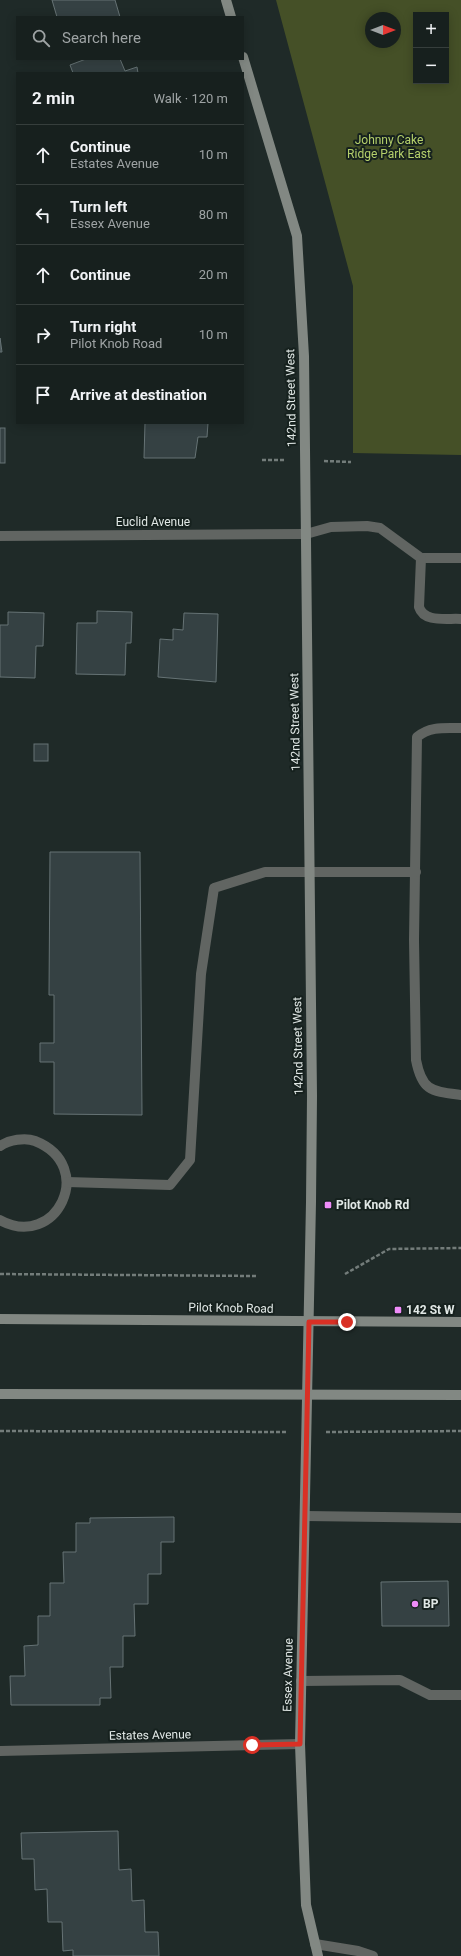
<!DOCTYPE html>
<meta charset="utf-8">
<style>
body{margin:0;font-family:Roboto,sans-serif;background:#202827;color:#f1f3f6}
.controls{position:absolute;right:12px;top:12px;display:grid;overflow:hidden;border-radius:0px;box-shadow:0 2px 10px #0003}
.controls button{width:36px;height:36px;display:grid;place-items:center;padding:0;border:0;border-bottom:1px solid #363e3c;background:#17201e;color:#f1f3f6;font:20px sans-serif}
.compass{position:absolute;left:365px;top:12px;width:36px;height:36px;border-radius:50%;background:#17201e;box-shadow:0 2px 10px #0003;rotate:90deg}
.stop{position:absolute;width:12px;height:12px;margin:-9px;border:3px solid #d93025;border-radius:50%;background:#fff}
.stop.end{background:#d93025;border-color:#fff;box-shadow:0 1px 4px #0008}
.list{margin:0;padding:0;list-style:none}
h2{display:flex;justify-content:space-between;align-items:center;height:52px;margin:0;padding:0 16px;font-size:17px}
h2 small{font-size:13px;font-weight:400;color:#9ea3a4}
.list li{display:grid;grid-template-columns:26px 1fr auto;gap:12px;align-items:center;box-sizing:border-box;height:60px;padding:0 16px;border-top:1px solid #363e3c}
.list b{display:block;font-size:15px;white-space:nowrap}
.list p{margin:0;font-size:13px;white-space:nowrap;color:#9ea3a4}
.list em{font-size:13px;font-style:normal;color:#9ea3a4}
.icon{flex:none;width:22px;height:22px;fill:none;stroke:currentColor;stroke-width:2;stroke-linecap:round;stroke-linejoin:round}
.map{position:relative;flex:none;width:461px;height:1956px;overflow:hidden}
.search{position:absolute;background:#17201e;box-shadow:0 2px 10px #0003;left:16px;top:16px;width:228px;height:44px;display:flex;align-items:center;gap:10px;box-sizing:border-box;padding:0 14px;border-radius:0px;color:#9ea3a4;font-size:15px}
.panel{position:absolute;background:#17201e;box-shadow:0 2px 10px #0003;left:16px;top:72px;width:228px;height:352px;border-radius:0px}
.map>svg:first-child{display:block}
.green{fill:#455027;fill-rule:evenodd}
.building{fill:#354143;stroke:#667375}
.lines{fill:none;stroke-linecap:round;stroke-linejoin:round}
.path{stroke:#737c7a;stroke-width:2.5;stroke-dasharray:4 2;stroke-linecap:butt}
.lane{stroke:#616562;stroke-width:10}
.street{stroke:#616562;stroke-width:10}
.secondary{stroke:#828883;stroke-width:10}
.route{stroke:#d93025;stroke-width:5}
.poi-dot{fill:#ee8cf8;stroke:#16211e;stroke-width:1.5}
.labels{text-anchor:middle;stroke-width:4;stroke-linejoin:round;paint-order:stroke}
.park-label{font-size:12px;fill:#b5d06b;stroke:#16211e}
.street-label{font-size:12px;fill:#e1e8e6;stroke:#16211e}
.poi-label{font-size:12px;font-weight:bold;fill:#e1e8e6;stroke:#16211e;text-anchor:start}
</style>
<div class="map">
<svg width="461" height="1956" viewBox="0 0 461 1956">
<rect width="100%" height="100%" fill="#1f2a28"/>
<!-- green -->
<path class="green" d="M276,0H461V455L353,453V286ZM416,15H446V81H416ZM371,18H395V42H371Z"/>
<!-- building -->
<g class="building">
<polygon points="52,0 115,0 120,17 57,17"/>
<polygon points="86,59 120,59 125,71 137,67 138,73 73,73 70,65"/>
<polygon points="0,338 2,352 0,352"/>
<polygon points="145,423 208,423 207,437 198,437 195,458 144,458"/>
<rect x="0" y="428" width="5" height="35"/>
<polygon points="97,611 132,612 131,643 126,643 125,675 76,674 77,623 97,623"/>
<polygon points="8,612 44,613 43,646 36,646 35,678 0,677 0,625 8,625"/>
<polygon points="184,613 218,614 216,682 158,677 160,639 173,640 173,629 183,630"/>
<rect x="34" y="744" width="14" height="17"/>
<polygon points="50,852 140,852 142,1115 54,1114 54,1062 40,1062 40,1043 54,1043 54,995 49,995"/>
<polygon points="174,1517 174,1542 161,1542 161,1574 148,1574 148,1604 134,1604 135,1636 123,1636 123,1667 110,1667 111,1698 100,1698 100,1705 11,1705 10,1676 25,1676 24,1646 38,1645 38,1616 50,1616 50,1583 64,1583 63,1552 76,1552 76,1523 90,1523 90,1518"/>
<polygon points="448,1581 449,1626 382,1626 381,1582"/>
<polygon points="118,1831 119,1870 131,1869 132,1901 144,1900 145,1932 158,1932 159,1956 73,1956 73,1950 63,1951 62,1922 48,1922 47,1889 35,1890 34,1859 22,1859 21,1833"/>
</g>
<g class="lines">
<!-- path -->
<g class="path">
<polyline points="262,460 285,460"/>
<polyline points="324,461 351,462"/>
<polyline points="0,1274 256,1276"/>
<polyline points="345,1274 389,1249 461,1248"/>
<polyline points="0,1431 287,1432"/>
<polyline points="326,1432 461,1431"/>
</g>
<!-- lane -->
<g class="lane">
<polyline points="306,534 331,527 367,526 380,528 421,558 461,558"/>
<path d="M421,558L419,607C424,623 447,618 461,619"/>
<path d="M461,728C445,728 430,726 417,737L414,940L416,1060C422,1091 431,1091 461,1095"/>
<path d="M0,1146C9,1140 25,1137 35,1141C98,1166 56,1251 0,1220"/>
<polyline points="67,1182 170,1185 190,1160 201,974 214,888 265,872 416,872"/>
<polyline points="305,1516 461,1518"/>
<polyline points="301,1681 400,1680 430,1695 461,1695"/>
<polyline points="315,1944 358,1951 373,1956"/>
</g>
<!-- street -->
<g class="street">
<polyline points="0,536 306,534"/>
<polyline points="0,1751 300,1744"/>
</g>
<!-- secondary -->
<g class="secondary">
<polyline points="226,0 231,17"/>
<polyline points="243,57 297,236 304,356 312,1096 311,1202 300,1744 306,1905 318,1956"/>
<polyline points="0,1319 461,1322"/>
<polyline points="0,1394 461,1395"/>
</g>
</g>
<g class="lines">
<!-- route -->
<polyline class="route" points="252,1745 300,1744 309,1322 347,1322"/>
</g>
<!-- markers -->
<g class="poi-dot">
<rect x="324" y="1201" width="8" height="8" rx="2"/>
<rect x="394" y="1306" width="8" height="8" rx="2"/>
<circle cx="415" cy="1604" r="4"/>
</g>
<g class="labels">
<!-- park labels -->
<g class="park-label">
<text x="389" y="144">Johnny Cake<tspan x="389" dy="14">Ridge Park East</tspan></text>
</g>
<!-- street labels -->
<g class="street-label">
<text transform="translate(291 398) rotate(-91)" y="4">142nd Street West</text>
<text x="153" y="526">Euclid Avenue</text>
<text transform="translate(295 722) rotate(-91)" y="4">142nd Street West</text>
<text transform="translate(298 1046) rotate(-91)" y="4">142nd Street West</text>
<text transform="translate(231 1308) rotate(1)" y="4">Pilot Knob Road</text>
<text transform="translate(288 1675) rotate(-89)" y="4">Essex Avenue</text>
<text transform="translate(150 1735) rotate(-1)" y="4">Estates Avenue</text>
</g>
<!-- poi labels -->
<g class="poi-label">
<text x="336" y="1209">Pilot Knob Rd</text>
<text x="406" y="1314">142 St W</text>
<text x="423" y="1608">BP</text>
</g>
</g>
</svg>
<div class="controls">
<button>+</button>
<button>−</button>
</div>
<svg class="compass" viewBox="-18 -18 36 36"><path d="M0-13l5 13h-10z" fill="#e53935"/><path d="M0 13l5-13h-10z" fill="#9ea3a4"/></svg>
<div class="stop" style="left:252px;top:1745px"></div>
<div class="stop end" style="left:347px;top:1322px"></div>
<div class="search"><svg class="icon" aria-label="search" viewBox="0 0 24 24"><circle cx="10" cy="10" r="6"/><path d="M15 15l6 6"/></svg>Search here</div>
<section class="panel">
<h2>2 min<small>Walk · 120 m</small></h2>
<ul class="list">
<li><svg class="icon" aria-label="ahead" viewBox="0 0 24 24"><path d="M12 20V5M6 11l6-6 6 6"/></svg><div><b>Continue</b><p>Estates Avenue</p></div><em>10 m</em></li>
<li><svg class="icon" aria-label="left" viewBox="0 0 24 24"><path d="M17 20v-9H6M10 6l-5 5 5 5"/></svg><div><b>Turn left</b><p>Essex Avenue</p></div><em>80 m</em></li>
<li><svg class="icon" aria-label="ahead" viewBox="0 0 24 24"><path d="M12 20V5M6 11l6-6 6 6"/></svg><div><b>Continue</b></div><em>20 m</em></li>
<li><svg class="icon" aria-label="right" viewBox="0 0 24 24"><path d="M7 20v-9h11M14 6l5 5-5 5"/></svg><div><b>Turn right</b><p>Pilot Knob Road</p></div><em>10 m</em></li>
<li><svg class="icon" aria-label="arrive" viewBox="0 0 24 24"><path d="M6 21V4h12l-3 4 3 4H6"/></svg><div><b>Arrive at destination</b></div></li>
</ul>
</section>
</div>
